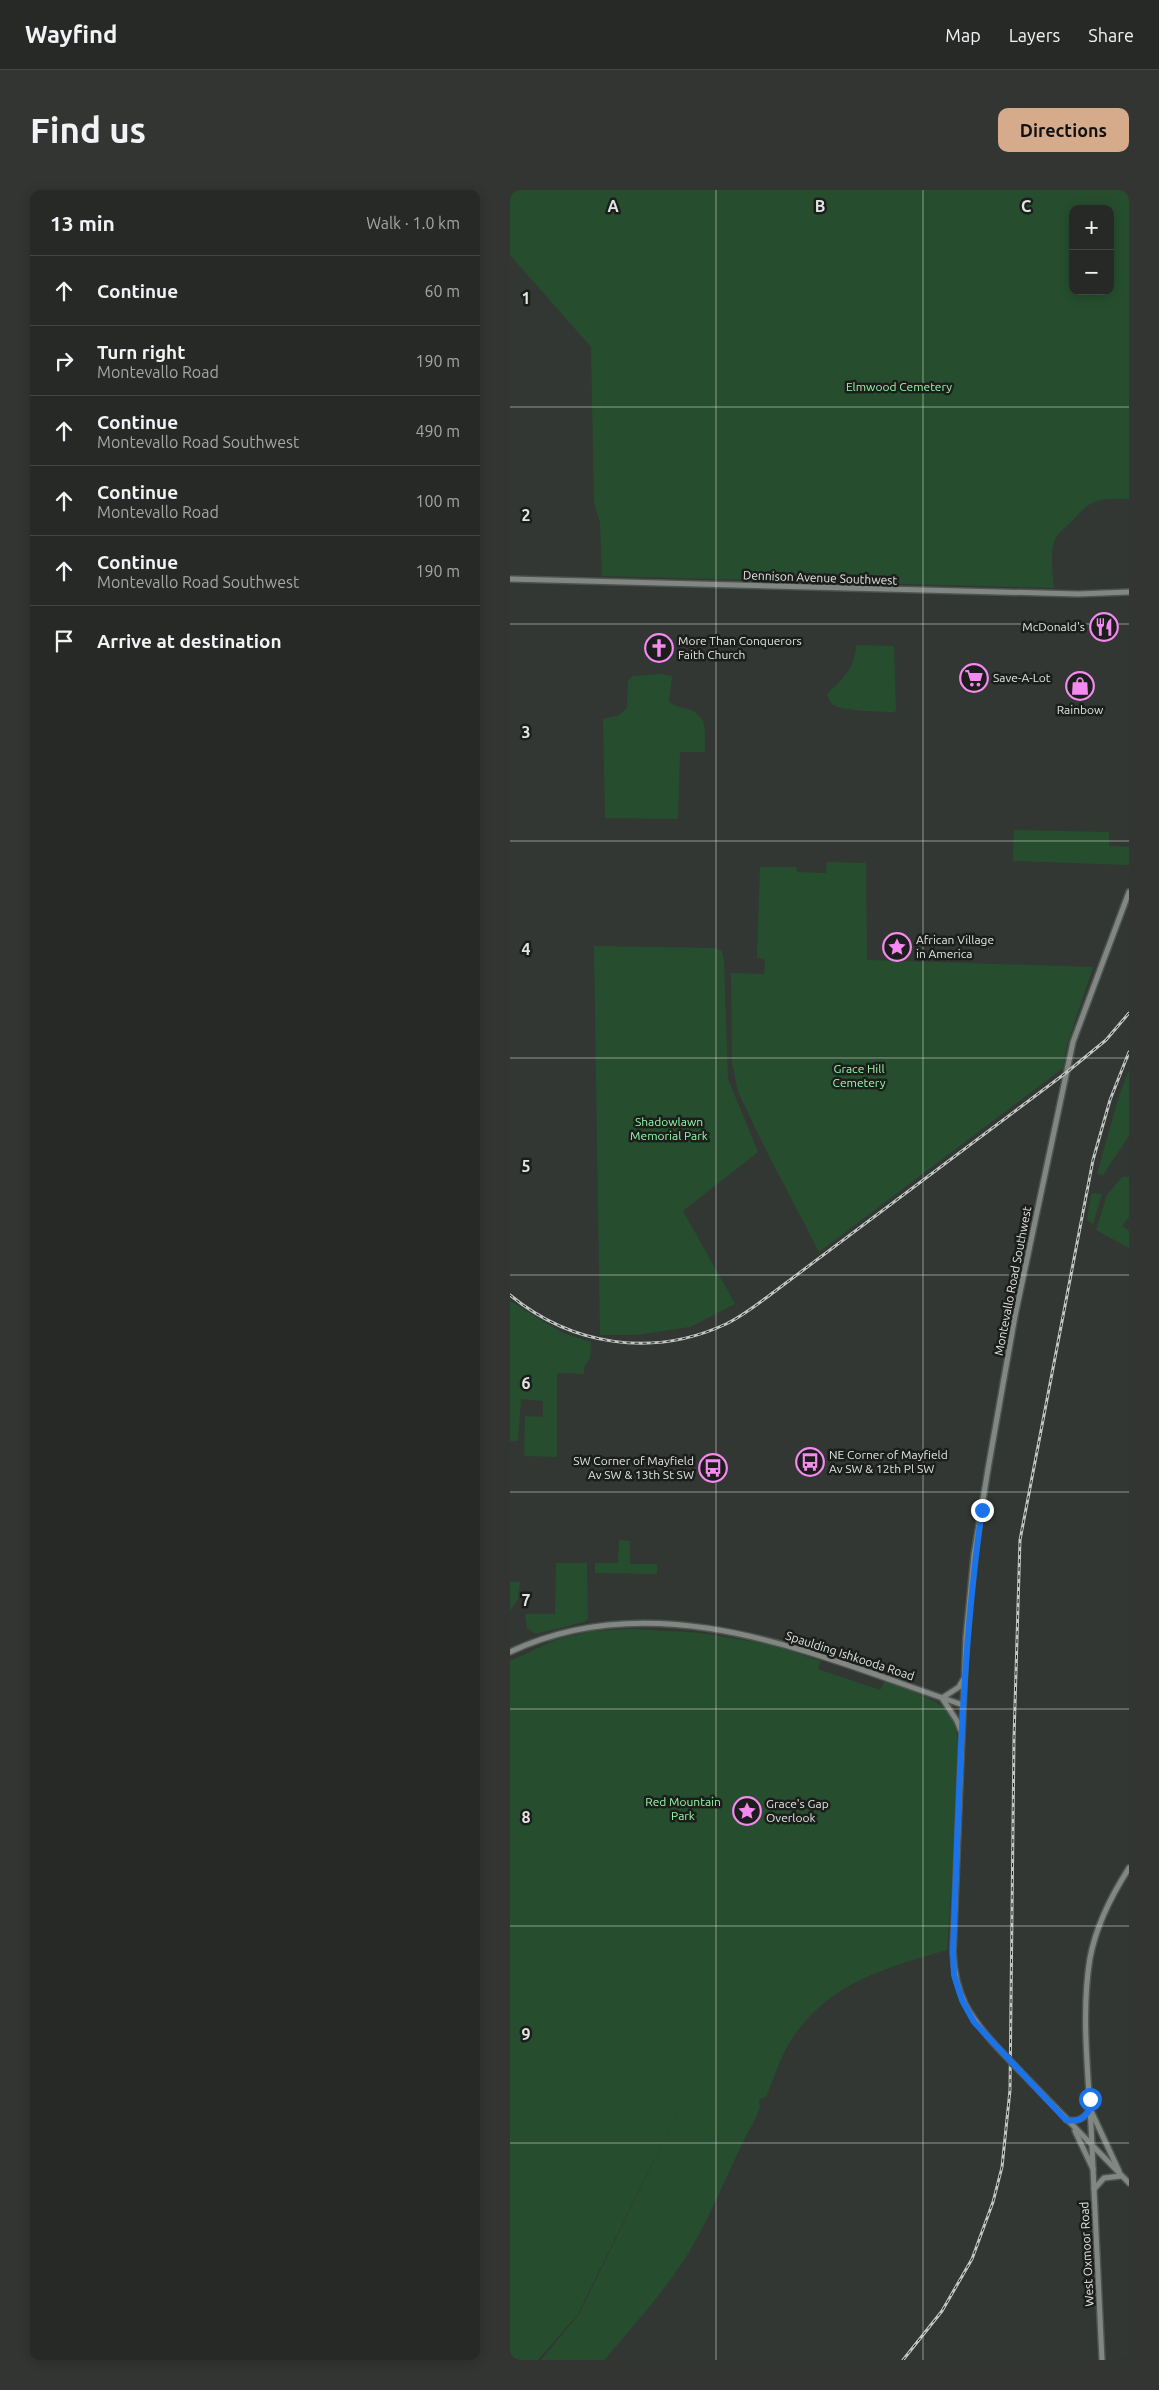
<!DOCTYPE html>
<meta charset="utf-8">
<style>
body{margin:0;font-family:Ubuntu,sans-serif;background:#323532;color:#f1f3f6}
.controls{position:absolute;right:15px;top:15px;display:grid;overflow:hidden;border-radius:10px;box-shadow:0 2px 12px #0003}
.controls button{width:45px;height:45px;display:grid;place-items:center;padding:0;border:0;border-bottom:1px solid #424543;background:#262926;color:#f1f3f6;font:25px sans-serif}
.stop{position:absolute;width:15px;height:15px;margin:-11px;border:4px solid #1a73e8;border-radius:50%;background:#fff}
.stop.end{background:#1a73e8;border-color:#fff;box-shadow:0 1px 5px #0008}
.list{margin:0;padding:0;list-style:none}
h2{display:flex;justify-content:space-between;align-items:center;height:65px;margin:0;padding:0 20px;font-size:21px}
h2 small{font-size:16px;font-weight:400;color:#a4a6a7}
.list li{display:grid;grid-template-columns:32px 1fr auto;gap:15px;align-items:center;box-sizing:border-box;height:70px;padding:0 20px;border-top:1px solid #424543}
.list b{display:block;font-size:19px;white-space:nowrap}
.list p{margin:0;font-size:16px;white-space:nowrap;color:#a4a6a7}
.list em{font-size:16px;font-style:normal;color:#a4a6a7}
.icon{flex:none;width:28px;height:28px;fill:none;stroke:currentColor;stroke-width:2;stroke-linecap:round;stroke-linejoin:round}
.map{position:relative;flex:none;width:619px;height:2170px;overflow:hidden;border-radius:10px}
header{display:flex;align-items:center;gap:30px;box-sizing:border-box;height:70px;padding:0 25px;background:#262926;border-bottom:1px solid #424543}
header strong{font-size:24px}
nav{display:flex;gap:28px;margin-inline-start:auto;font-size:18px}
.intro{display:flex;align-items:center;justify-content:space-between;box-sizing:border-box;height:120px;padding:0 30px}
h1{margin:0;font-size:35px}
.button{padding:12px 22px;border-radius:10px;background:#d6ab8b;color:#111;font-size:18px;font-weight:700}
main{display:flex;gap:30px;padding:0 30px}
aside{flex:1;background:#262926;border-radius:10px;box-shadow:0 2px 12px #0003}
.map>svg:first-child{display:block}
.green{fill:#264e2e;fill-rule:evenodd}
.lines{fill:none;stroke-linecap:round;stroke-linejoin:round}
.secondary-casing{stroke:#4e534f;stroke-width:8}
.secondary{stroke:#818782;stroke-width:5}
.rail-casing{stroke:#c1c6c2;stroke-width:3}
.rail{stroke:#1c1e1c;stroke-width:1;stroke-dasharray:4;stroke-linecap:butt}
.secondary-bridge-casing{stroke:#4e534f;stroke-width:8;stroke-linecap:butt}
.secondary-bridge{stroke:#818782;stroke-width:5}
.route{stroke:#1a73e8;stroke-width:6}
.grid{fill:none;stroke:#e2e6e3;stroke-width:1;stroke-opacity:0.55}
.labels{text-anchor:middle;stroke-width:5;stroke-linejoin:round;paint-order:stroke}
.park-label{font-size:12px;fill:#96f9a8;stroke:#1c1e1c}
.street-label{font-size:12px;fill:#e2e6e3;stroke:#1c1e1c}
.poi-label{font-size:12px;fill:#e2e6e3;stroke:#1c1e1c;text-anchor:start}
.grid-label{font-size:16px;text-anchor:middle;font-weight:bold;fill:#e2e6e3;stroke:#1c1e1c;stroke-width:5;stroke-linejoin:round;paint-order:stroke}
</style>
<header>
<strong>Wayfind</strong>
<nav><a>Map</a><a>Layers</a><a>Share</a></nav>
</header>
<div class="intro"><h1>Find us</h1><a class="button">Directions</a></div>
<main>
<aside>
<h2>13 min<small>Walk · 1.0 km</small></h2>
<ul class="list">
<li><svg class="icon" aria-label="ahead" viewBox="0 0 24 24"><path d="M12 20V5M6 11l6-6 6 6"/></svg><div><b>Continue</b></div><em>60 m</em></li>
<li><svg class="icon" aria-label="right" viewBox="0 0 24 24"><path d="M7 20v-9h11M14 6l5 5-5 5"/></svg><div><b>Turn right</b><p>Montevallo Road</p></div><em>190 m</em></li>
<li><svg class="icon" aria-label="ahead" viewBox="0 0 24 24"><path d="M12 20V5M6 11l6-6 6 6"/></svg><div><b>Continue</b><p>Montevallo Road Southwest</p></div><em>490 m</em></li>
<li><svg class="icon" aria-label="ahead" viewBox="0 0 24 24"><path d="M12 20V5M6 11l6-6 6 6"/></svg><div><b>Continue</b><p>Montevallo Road</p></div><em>100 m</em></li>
<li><svg class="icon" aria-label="ahead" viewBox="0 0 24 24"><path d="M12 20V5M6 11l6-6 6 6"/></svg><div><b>Continue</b><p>Montevallo Road Southwest</p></div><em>190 m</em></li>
<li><svg class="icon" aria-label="arrive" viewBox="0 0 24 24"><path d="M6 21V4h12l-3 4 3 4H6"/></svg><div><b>Arrive at destination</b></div></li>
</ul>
</aside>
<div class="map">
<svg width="619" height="2170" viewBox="0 0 619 2170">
<rect width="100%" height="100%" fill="#323733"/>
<!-- green -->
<g class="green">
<path d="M0,0H619V309C585,308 582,309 559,334C553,339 546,345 544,352C540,365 543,385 544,398L92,386L90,333L84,312L81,157L0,65ZM563,19H600V101H563Z"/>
<path d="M346,455L384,456L386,520L384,522C371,522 333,521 323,515C320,512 318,508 317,504C332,490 346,477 346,455Z"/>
<path d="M150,484L162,486L159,512C164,516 171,517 177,519C200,526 194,542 195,562H170L168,629L95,628L93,529L109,525L117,518L118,491L123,486Z"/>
<polygon points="504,640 599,642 599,656 619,657 619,675 503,671"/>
<polygon points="317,672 356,673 357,770 583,777 557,855 553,878 309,1062 255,958 228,902 222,873 221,783 254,784 255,769 247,768 250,677 286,677 287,682 316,683"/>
<polygon points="84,756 204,758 212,761 214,771 218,889 248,962 173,1021 225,1114 180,1137 126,1145 90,1145"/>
<polygon points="619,880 619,946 593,985 587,984 608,909"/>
<polygon points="612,987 619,987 619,1027 612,1036 619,1041 619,1058 586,1040 597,1005"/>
<polygon points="585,1003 592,1004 583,1034 577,1030 581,1004"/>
<polygon points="0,1111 53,1143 81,1152 80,1168 74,1177 74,1184 47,1183 47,1267 15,1266 14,1264 15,1226 33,1227 33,1211 11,1209 8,1251 0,1251"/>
<polygon points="109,1350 120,1351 120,1374 147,1374 147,1384 85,1383 85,1373 108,1373"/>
<polygon points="46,1373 77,1373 78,1429 74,1432 26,1444 17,1438 15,1424 45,1424"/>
<polygon points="0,1392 10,1392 8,1409 0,1421"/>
<path d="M122,1439L191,1443L257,1454L311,1471L308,1479L370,1500L375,1491C393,1498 432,1509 441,1527C452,1546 447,1574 446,1595C445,1650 441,1705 437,1760C375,1778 318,1793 281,1850C270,1867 264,1889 256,1907L249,1909L250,1918L245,1929C221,1972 205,2019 179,2062C155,2101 124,2135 94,2170H31L69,2124L190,1877L68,2124L28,2170H0V1471L45,1450L82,1441Z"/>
</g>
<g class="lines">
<defs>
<g id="secondary">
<polyline points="0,389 568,404 619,402"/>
<path d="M0,1462C149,1391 310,1467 453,1515"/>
<polyline points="451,1541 447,1531 432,1508 449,1497 453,1490"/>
<path d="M487,1857C459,1826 445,1805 443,1762L456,1447L464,1365L478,1279L505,1126L563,852L619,702"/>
<polyline points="511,1882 619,1993"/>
<polyline points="582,1923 609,1981"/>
<path d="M557,1930C568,1932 574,1929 580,1919"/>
<polyline points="565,1941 583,1979"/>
<polyline points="584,1999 594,1988 611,1986"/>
<path d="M592,2170C588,2092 585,2013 581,1935C578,1881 571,1822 580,1768C586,1736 601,1706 619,1678"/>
</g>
</defs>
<!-- secondary casing -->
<use href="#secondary" class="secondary-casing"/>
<!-- secondary -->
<use href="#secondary" class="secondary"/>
<defs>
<g id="rail">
<path d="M0,1105C62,1156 143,1168 216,1134C233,1126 249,1113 264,1102L557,882L596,850L619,823"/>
<polyline points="393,2170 432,2121 462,2069 483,2012 492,1977 500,1900 504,1548 510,1350 583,970 600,910 619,862"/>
</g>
</defs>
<!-- rail casing -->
<use href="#rail" class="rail-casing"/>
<!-- rail -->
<use href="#rail" class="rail"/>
<defs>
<polyline id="secondary-bridge" points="487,1857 511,1882"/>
</defs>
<!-- secondary-bridge casing -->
<use href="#secondary-bridge" class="secondary-bridge-casing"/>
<!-- secondary-bridge -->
<use href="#secondary-bridge" class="secondary-bridge"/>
</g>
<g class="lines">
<!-- route -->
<path class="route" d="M472,1320C451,1466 449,1615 443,1762L444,1785L452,1810L464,1832L556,1930C568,1932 574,1929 580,1919V1909"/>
</g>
<!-- grid -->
<path class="grid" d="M206,0V2170M413,0V2170M0,217H619M0,434H619M0,651H619M0,868H619M0,1085H619M0,1302H619M0,1519H619M0,1736H619M0,1953H619"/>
<!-- icons -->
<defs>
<symbol id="restaurant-ring" viewBox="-11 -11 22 22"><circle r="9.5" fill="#1c1e1c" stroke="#f489ef" stroke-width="1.5"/><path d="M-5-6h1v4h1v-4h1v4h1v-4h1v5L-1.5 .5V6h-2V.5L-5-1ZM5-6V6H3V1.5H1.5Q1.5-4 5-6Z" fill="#f489ef"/></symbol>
<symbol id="church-ring" viewBox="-11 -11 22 22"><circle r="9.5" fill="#1c1e1c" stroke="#f489ef" stroke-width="1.5"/><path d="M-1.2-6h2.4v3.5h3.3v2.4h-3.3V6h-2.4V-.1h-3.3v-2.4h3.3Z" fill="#f489ef"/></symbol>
<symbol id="supermarket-ring" viewBox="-11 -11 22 22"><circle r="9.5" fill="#1c1e1c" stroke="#f489ef" stroke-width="1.5"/><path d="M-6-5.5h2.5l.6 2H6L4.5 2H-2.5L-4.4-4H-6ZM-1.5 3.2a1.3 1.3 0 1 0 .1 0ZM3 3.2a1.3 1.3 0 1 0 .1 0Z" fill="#f489ef"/></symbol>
<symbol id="shop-ring" viewBox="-11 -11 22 22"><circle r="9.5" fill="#1c1e1c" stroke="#f489ef" stroke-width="1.5"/><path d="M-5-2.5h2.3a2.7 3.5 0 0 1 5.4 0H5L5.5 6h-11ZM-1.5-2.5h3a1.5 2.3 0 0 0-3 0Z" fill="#f489ef"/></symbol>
<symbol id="sight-ring" viewBox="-11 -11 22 22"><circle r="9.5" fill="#1c1e1c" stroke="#f489ef" stroke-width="1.5"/><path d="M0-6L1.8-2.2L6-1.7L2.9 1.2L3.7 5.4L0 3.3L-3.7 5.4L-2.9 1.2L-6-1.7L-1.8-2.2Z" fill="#f489ef"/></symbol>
<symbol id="bus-ring" viewBox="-11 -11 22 22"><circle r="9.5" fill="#1c1e1c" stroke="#f489ef" stroke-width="1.5"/><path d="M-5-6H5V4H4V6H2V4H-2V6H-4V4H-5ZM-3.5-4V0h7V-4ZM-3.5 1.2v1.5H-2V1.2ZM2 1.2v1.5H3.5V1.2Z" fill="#f489ef"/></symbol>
</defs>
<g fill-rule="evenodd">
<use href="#restaurant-ring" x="578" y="421" width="32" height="32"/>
<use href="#church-ring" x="133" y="442" width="32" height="32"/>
<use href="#supermarket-ring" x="448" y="472" width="32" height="32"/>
<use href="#shop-ring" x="554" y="480" width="32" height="32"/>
<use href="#sight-ring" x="371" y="741" width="32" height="32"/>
<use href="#bus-ring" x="284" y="1256" width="32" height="32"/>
<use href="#bus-ring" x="187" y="1262" width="32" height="32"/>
<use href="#sight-ring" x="221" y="1605" width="32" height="32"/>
</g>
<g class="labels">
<!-- park labels -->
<g class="park-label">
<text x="389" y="201">Elmwood Cemetery</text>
<text x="349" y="883">Grace Hill<tspan x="349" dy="14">Cemetery</tspan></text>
<text x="159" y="936">Shadowlawn<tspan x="159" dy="14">Memorial Park</tspan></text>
<text x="173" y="1616">Red Mountain<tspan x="173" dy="14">Park</tspan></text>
</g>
<!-- street labels -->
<g class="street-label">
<text transform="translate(310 388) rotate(2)" y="4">Dennison Avenue Southwest</text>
<text transform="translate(503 1091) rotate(-79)" y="4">Montevallo Road Southwest</text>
<text transform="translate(340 1466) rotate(18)" y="4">Spaulding Ishkooda Road</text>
<text transform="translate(577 2064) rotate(-93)" y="4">West Oxmoor Road</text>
</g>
<!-- poi labels -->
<g class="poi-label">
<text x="575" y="441" text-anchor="end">McDonald's</text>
<text x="168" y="455">More Than Conquerors<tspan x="168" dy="14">Faith Church</tspan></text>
<text x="483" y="492">Save-A-Lot</text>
<text x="570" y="524" text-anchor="middle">Rainbow</text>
<text x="406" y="754">African Village<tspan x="406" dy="14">in America</tspan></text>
<text x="319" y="1269">NE Corner of Mayfield<tspan x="319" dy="14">Av SW &amp; 12th Pl SW</tspan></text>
<text x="184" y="1275" text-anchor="end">SW Corner of Mayfield<tspan x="184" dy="14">Av SW &amp; 13th St SW</tspan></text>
<text x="256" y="1618">Grace's Gap<tspan x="256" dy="14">Overlook</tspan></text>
</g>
</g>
<g class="grid-label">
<text x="103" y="22">A</text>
<text x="310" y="22">B</text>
<text x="516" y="22">C</text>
<text x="16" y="114">1</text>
<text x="16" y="331">2</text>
<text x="16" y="548">3</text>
<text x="16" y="765">4</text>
<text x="16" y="982">5</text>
<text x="16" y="1199">6</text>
<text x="16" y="1416">7</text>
<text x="16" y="1633">8</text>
<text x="16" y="1850">9</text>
</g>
</svg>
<div class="controls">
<button>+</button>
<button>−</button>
</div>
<div class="stop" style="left:580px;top:1909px"></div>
<div class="stop end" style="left:472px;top:1320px"></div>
</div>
</main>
